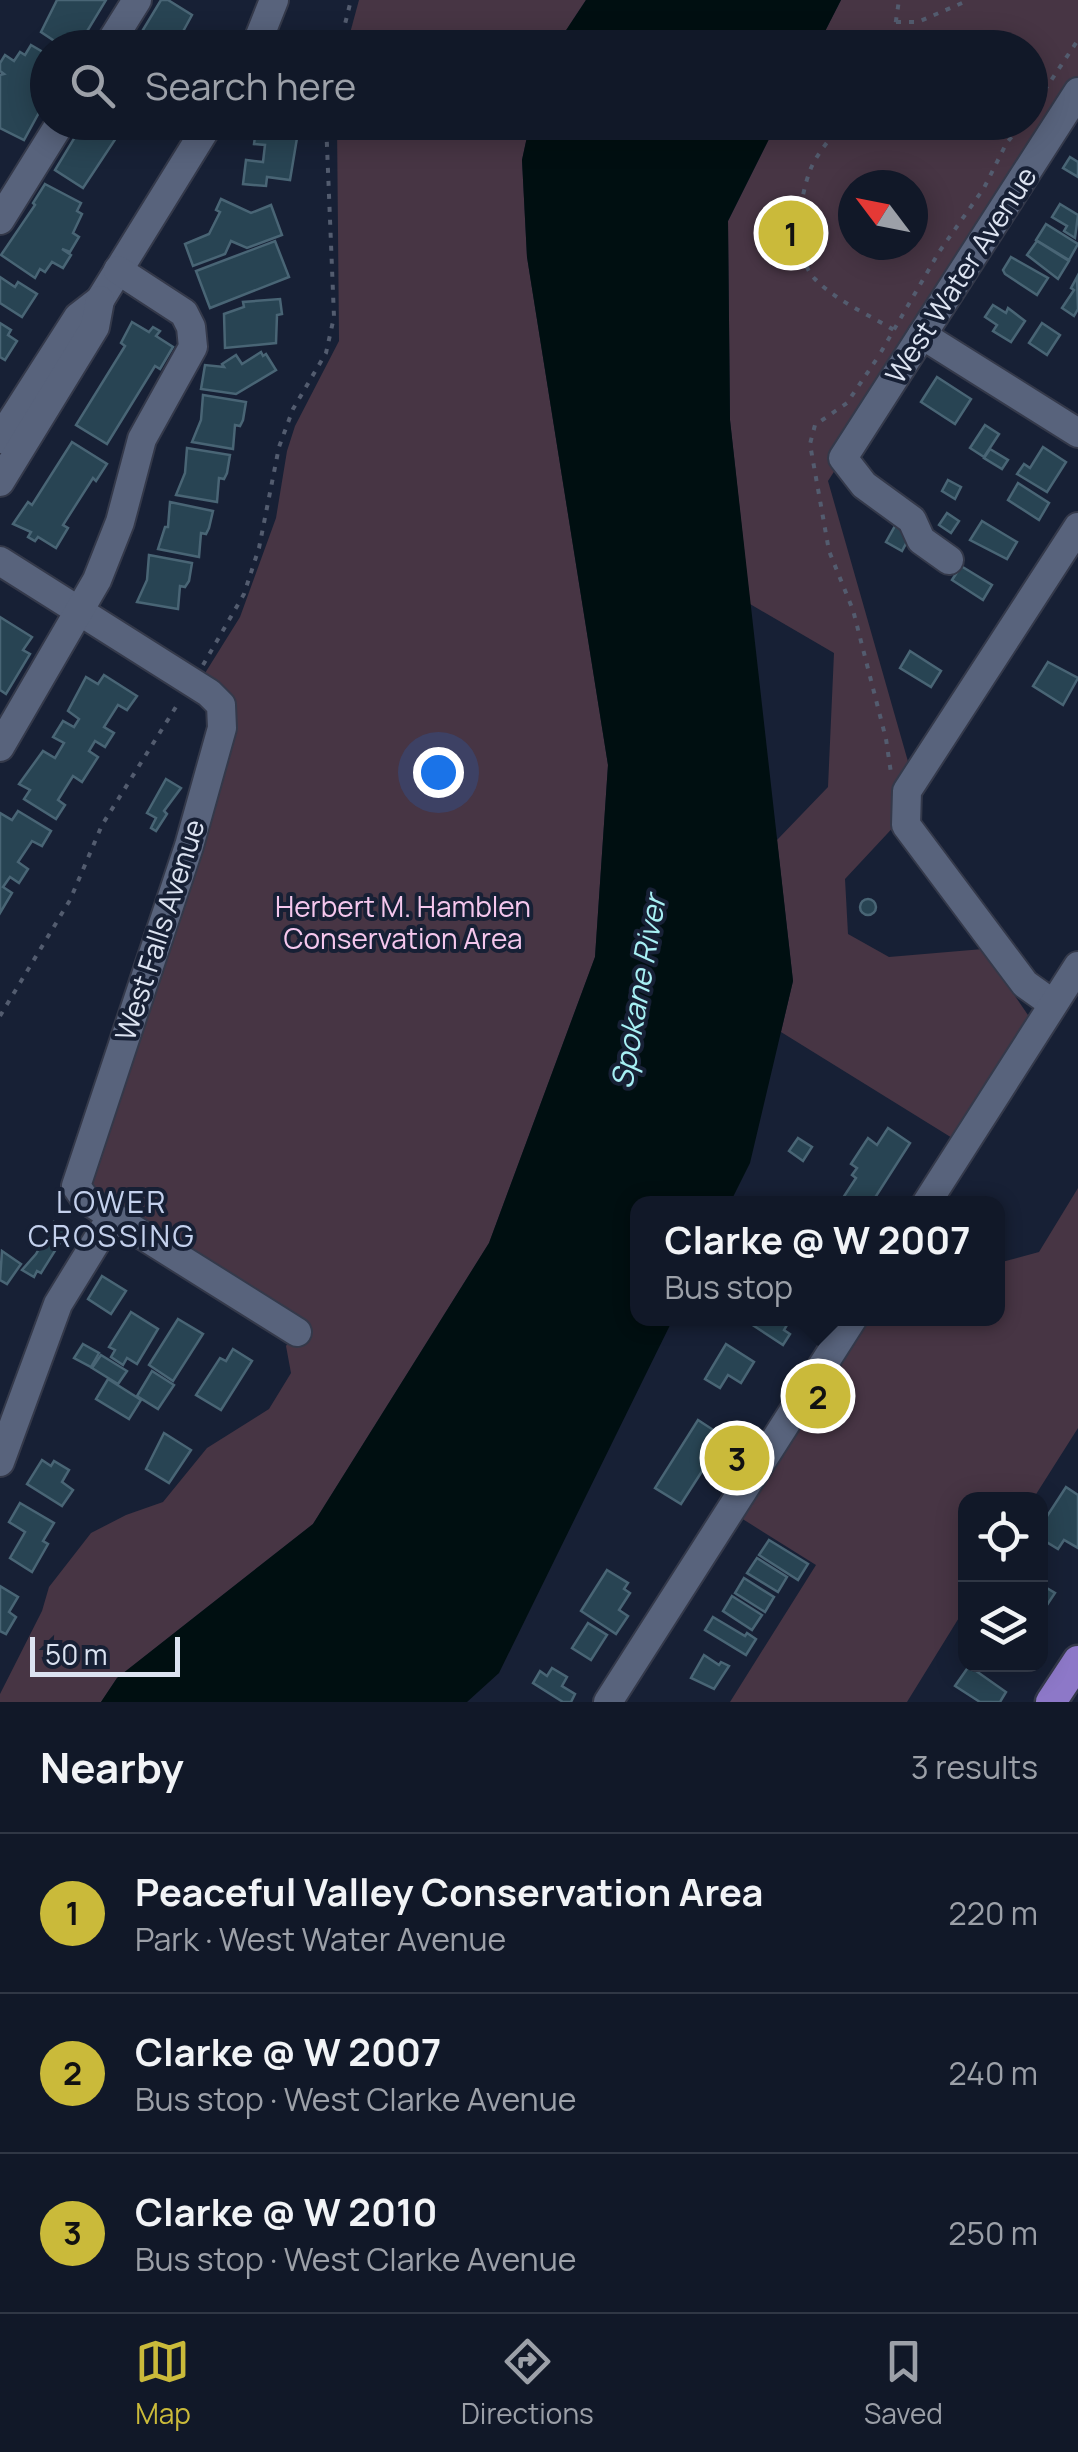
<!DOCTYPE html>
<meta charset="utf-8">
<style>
body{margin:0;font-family:Manrope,sans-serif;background:#1a2130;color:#f1f3f6}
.controls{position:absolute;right:30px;bottom:30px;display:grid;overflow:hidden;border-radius:20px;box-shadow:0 5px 25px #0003}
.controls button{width:90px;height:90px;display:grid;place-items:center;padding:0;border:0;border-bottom:2px solid #303745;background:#111828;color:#f1f3f6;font:50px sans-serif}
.compass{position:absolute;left:838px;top:170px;width:90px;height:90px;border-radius:50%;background:#111828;box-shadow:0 5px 25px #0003;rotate:302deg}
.scale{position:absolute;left:30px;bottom:25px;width:150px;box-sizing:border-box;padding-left:10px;border:5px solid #dce3f1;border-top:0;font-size:28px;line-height:35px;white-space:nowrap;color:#dce3f1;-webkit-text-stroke:8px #172035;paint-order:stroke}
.you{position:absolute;left:438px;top:772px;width:35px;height:35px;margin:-25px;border:8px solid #fff;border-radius:50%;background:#1a73e8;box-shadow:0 0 0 15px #1a73e833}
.badge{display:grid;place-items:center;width:65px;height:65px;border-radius:50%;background:#caba3a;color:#111;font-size:32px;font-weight:700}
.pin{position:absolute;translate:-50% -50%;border:5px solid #fff;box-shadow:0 2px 10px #0006}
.popup{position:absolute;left:630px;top:1196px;width:375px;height:130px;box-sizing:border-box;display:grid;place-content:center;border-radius:20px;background:#111828;filter:drop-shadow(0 2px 8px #0005);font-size:32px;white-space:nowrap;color:#9ca0a8}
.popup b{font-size:38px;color:#f1f3f6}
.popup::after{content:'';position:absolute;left:50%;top:100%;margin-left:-20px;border:20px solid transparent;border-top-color:#111828}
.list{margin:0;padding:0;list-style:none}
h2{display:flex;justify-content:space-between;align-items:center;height:130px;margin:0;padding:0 40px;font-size:42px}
h2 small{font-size:32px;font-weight:400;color:#9ca0a8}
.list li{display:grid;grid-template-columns:65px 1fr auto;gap:30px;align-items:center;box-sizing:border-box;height:160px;padding:0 40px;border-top:2px solid #303745}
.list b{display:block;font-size:38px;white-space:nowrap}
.list p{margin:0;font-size:32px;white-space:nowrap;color:#9ca0a8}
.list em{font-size:32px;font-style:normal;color:#9ca0a8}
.icon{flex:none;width:55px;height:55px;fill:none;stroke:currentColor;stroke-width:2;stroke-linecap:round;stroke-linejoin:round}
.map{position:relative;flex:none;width:1078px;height:1702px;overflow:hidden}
.search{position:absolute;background:#111828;box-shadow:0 5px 25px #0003;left:30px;right:30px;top:30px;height:110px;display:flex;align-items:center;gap:25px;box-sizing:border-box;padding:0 35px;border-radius:55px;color:#9ca0a8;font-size:38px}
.sheet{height:610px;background:#111828}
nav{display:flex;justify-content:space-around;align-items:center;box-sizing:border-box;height:140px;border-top:2px solid #303745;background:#111828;font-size:28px;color:#9ca0a8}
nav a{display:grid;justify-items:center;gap:5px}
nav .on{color:#caba3a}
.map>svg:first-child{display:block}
.green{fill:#473544;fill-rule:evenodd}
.water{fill:#000f11}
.building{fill:#284453;stroke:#496575;stroke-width:2.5}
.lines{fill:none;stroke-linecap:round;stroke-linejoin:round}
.minor-casing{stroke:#34394a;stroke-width:32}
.major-casing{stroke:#34394a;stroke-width:35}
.path{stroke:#535c6f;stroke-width:4;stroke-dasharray:5 8;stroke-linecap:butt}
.minor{stroke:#58637c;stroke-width:28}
.major{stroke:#8d78c8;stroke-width:30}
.labels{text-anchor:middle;stroke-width:8;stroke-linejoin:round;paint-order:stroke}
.street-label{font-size:28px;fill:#dce3f1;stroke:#172035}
.park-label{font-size:28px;fill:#f5c7ed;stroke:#172035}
.water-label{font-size:30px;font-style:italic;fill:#a7f0f4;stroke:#172035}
.neighbourhood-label{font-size:30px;letter-spacing:2.5px;fill:#c4d1ed;stroke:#172035}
</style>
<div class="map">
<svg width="1078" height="1702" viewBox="0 0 1078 1702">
<rect width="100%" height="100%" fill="#172035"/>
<!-- green -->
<g class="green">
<polygon points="359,0 586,0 555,47 346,48"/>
<path d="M841,0H1078V92L828,481L909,765L900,820L845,879L848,934L889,957L983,949L1030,1018L957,1141L781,1032L793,981L777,840L828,787L834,653L750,604L730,420L728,221L777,123L1030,122V48L817,47ZM853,185H913V245H853Z"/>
<polygon points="337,123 530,123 522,160 527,257 608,765 595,957 489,1243 313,1524 117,1678 101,1702 0,1702 0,1694 42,1611 49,1587 91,1533 126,1515 163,1502 207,1448 269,1409 291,1373 286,1346 301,1322 87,1189 228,733 202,678 240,617 276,518 287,451 295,426 339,341"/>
<path d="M1078,1188V1428L1033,1499L966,1500L965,1608L907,1702H730L816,1565L741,1518L797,1431C821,1416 835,1384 844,1359C849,1345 862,1331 870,1319L998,1318V1263L1039,1252Z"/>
</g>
<!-- water -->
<g class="water">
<polygon points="586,0 841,0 817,47 555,47"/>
<polygon points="530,123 777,123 728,221 730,420 793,981 750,1163 730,1203 638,1204 638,1318 673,1319 499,1673 467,1702 101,1702 117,1678 313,1524 489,1243 595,957 608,765 527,257 522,160"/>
</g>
<!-- building -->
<g class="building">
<polygon points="57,0 106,0 77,48 65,48 41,32"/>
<polygon points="161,0 168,0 192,15 174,48 132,48"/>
<polygon points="31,45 48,55 48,96 24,140 0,128 0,75 4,74 0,71 0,63 5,55 14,61 20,52 25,55"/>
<polygon points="84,122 126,123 83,188 55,170"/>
<polygon points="257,122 289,122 287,137 297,138 290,180 267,177 266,186 243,184 246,160 263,162 265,145 254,144"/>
<polygon points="1070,157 1078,162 1078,177 1063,168"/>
<polygon points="45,184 81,203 77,211 82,214 73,233 79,237 70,252 62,249 71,255 63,268 52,262 45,272 40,269 35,278 1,255 35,205 33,203"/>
<polygon points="221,199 251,213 271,205 282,235 247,248 231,241 225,254 193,266 185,244 209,234 220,212 216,210"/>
<polygon points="1060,204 1078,215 1075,238 1064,231 1067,226 1052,217"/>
<polygon points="1046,224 1078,244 1069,260 1036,240"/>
<polygon points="275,241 289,277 210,308 196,271"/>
<polygon points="1037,241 1069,261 1058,279 1027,255"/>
<polygon points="1011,257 1048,278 1037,295 1005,274 1003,270"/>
<polygon points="0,277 15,287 18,282 37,294 22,317 0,303"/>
<polygon points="1077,277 1078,309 1074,316 1062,308 1074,290 1071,288"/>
<polygon points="280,299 282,314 277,315 276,343 225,348 224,314 244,307 243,302"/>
<polygon points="993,305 1006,313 1008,308 1025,321 1011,342 993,331 997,325 985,317"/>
<polygon points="132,322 149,332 153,327 160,331 156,336 173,347 160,369 155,366 107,444 76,425 125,346 121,343"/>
<polygon points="0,323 11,330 8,335 17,341 5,360 0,357"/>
<polygon points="1042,323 1060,335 1047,355 1029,343"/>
<polygon points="261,352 263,356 266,354 276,370 236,394 201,389 205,365 224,367 222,364 236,355 242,364"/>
<polygon points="937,377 971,399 955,424 921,402"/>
<polygon points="203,395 246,402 243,420 240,426 235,425 233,449 192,442 201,420"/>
<polygon points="985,425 999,434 984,457 970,448"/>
<polygon points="72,442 107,464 96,481 93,478 63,525 68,528 56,548 38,537 35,541 28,537 31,532 13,524 28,502 32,505"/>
<polygon points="1043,447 1066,462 1047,492 1017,474 1024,464 1030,468"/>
<polygon points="187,448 230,455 227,473 224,479 219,478 217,502 176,495 185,473"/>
<polygon points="990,449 1008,460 1002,469 984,458"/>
<polygon points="948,480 961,487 955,499 942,491"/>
<polygon points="1018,483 1049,503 1039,520 1008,500"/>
<polygon points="170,502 213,511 209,528 206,534 201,533 199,557 158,549 165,527 168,527"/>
<polygon points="947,513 959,521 951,533 939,525"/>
<polygon points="982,521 1017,542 1007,559 970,540"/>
<polygon points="895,526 911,534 902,551 886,542"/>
<polygon points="149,555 192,563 189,581 185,587 180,586 178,609 137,602 147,580"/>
<polygon points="961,566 992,585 983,600 952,580"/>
<polygon points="0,617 32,637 23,650 30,654 6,694 0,690"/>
<polygon points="910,651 941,671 931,687 900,668"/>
<polygon points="1048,662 1078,678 1063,705 1033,686"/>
<polygon points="104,675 137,696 127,710 118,705 104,727 114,733 105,747 95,741 89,751 98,757 82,782 73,776 58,800 65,805 56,819 24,799 30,790 19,784 43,751 55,758 64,743 53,737 63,721 74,727 79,719 68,711 86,677 98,684"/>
<polygon points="166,779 181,788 164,811 167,814 156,831 151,828 156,818 147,813"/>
<polygon points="18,811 51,831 42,846 32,841 18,862 28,869 19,883 10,877 3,887 12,893 0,913 0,813 12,820"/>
<circle cx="868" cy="907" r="8"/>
<polygon points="888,1128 910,1143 871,1204 839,1204 856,1178 852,1175 857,1168 851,1164 868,1138 877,1145"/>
<polygon points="798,1138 812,1147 803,1161 789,1151"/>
<polygon points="54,1222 68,1230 41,1273 37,1271 34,1277 22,1270 36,1254"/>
<polygon points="2,1251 21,1264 7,1284 0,1280"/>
<polygon points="102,1276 126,1291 111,1314 88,1299"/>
<polygon points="131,1312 158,1329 137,1364 127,1358 123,1365 111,1357 115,1350 109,1347"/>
<polygon points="742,1318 780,1318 787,1325 784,1330 790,1334 783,1345"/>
<polygon points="178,1319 203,1334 173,1381 149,1365"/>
<polygon points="83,1344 99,1353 91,1367 74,1358"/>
<polygon points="726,1344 754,1362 741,1383 728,1375 720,1388 705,1379"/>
<polygon points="233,1349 252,1361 221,1410 196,1395 220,1358 226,1361"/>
<polygon points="101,1355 127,1371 118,1384 92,1368"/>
<polygon points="152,1371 174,1385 158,1409 137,1396"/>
<polygon points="108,1379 141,1400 129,1419 96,1399"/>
<polygon points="698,1420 724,1437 681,1504 655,1488"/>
<polygon points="164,1433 191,1450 169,1483 146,1469"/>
<polygon points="42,1460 51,1466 54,1461 69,1470 62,1482 73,1490 62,1506 27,1484"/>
<polygon points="1066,1487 1078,1495 1078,1548 1064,1540 1058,1549 1040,1538 1040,1527"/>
<polygon points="20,1503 54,1523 43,1541 48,1544 32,1572 10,1558 25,1532 9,1522"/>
<polygon points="769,1540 808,1564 798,1580 759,1555"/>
<polygon points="757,1558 787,1577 778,1592 747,1573"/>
<polygon points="607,1570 628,1583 624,1589 630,1593 619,1610 628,1616 616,1634 581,1611"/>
<polygon points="744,1578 774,1597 765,1612 735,1593"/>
<polygon points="1040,1584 1055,1593 1043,1611 1040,1610"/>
<polygon points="0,1586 18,1597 9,1612 16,1617 6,1634 0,1631"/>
<polygon points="732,1596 762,1615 752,1630 723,1611"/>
<polygon points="713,1617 745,1636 747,1633 756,1639 746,1655 705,1630"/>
<polygon points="588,1623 607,1635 591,1660 572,1648"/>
<polygon points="704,1655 719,1665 721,1662 729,1666 714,1689 691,1678"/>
<polygon points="969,1666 1006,1692 1000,1702 980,1702 955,1686"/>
<polygon points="552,1668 567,1677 562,1686 575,1694 571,1702 563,1702 533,1683 540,1671 547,1676"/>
</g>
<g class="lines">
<defs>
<g id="minor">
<polyline points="107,48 137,0"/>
<polyline points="255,48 274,0"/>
<polyline points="0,220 61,122"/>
<polyline points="922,335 1078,433"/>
<polyline points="0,439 78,317 100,300 210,122"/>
<polyline points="0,482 95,327 100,300"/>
<polyline points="949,560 921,540 912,520 864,485 843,458 1078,92"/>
<polyline points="0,561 209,693 221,705 222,728 189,846 76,1186 85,1199 297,1332"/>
<polyline points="0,747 97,580 120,522 142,439 193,347 191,327 184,313 118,270"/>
<polyline points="1053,1004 1025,984 906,825 907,791 1078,527"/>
<polyline points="926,1204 1078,966"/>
<polyline points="0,1462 58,1304 112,1216"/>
<polyline points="608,1702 853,1318"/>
</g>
<polyline id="major" points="1051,1702 1078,1661"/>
</defs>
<!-- minor casing -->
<use href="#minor" class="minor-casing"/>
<!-- major casing -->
<use href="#major" class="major-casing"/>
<!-- path -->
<g class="path">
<polyline points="896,22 918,22 969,0"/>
<polyline points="339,48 351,0"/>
<polyline points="892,48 899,0"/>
<polyline points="1030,112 1078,40"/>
<path d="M842,122C832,137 818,152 811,168C799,198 791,254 815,279C835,300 869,315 894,330"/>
<polyline points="881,352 939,252 984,188 1006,144 1023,122"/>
<polyline points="876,360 847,403 815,425 810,444 829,551 853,610 886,739 891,773"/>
<polyline points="203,665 244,594 259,548 279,447 293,409 326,353 334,317 326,122"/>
<polyline points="0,1016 70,900 102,825 179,702"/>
</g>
<!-- minor -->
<use href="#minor" class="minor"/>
<!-- major -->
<use href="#major" class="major"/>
</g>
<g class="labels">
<!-- street labels -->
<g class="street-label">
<text transform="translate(961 275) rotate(-57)" y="10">West Water Avenue</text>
<text transform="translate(160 930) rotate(-72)" y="10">West Falls Avenue</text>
</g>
<!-- park labels -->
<g class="park-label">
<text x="403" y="917">Herbert M. Hamblen<tspan x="403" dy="32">Conservation Area</tspan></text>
</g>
<!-- water labels -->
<g class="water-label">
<text transform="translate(639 992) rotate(-80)" y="10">Spokane River</text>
</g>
<!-- neighbourhood labels -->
<g class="neighbourhood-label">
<text x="112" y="1213">LOWER<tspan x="112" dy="34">CROSSING</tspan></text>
</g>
</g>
</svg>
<div class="controls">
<button><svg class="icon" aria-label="locate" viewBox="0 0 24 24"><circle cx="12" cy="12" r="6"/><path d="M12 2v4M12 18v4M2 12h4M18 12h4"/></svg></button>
<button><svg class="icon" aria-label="layers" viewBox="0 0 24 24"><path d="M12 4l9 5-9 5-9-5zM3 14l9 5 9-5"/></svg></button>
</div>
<svg class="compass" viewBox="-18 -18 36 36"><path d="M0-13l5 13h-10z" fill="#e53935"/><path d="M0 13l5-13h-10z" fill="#9ca0a8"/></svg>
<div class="scale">50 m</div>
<div class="you"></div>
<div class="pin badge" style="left:791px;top:233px">1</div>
<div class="pin badge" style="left:818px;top:1396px">2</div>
<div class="popup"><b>Clarke @ W 2007</b>Bus stop</div>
<div class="pin badge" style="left:737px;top:1458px">3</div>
<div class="search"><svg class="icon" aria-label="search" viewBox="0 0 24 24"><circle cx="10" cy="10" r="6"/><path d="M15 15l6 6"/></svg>Search here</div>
</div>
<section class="sheet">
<h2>Nearby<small>3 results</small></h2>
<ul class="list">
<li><span class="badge">1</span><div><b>Peaceful Valley Conservation Area</b><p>Park · West Water Avenue</p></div><em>220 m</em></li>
<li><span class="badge">2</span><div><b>Clarke @ W 2007</b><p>Bus stop · West Clarke Avenue</p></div><em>240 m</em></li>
<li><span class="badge">3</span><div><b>Clarke @ W 2010</b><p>Bus stop · West Clarke Avenue</p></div><em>250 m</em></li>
</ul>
</section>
<nav>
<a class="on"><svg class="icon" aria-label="map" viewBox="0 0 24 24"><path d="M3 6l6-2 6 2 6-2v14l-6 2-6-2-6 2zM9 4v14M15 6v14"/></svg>Map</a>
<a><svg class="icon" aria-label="directions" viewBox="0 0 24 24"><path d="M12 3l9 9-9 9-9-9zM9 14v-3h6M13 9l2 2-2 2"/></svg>Directions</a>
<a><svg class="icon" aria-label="saved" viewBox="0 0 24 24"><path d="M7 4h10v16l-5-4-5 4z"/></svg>Saved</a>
</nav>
